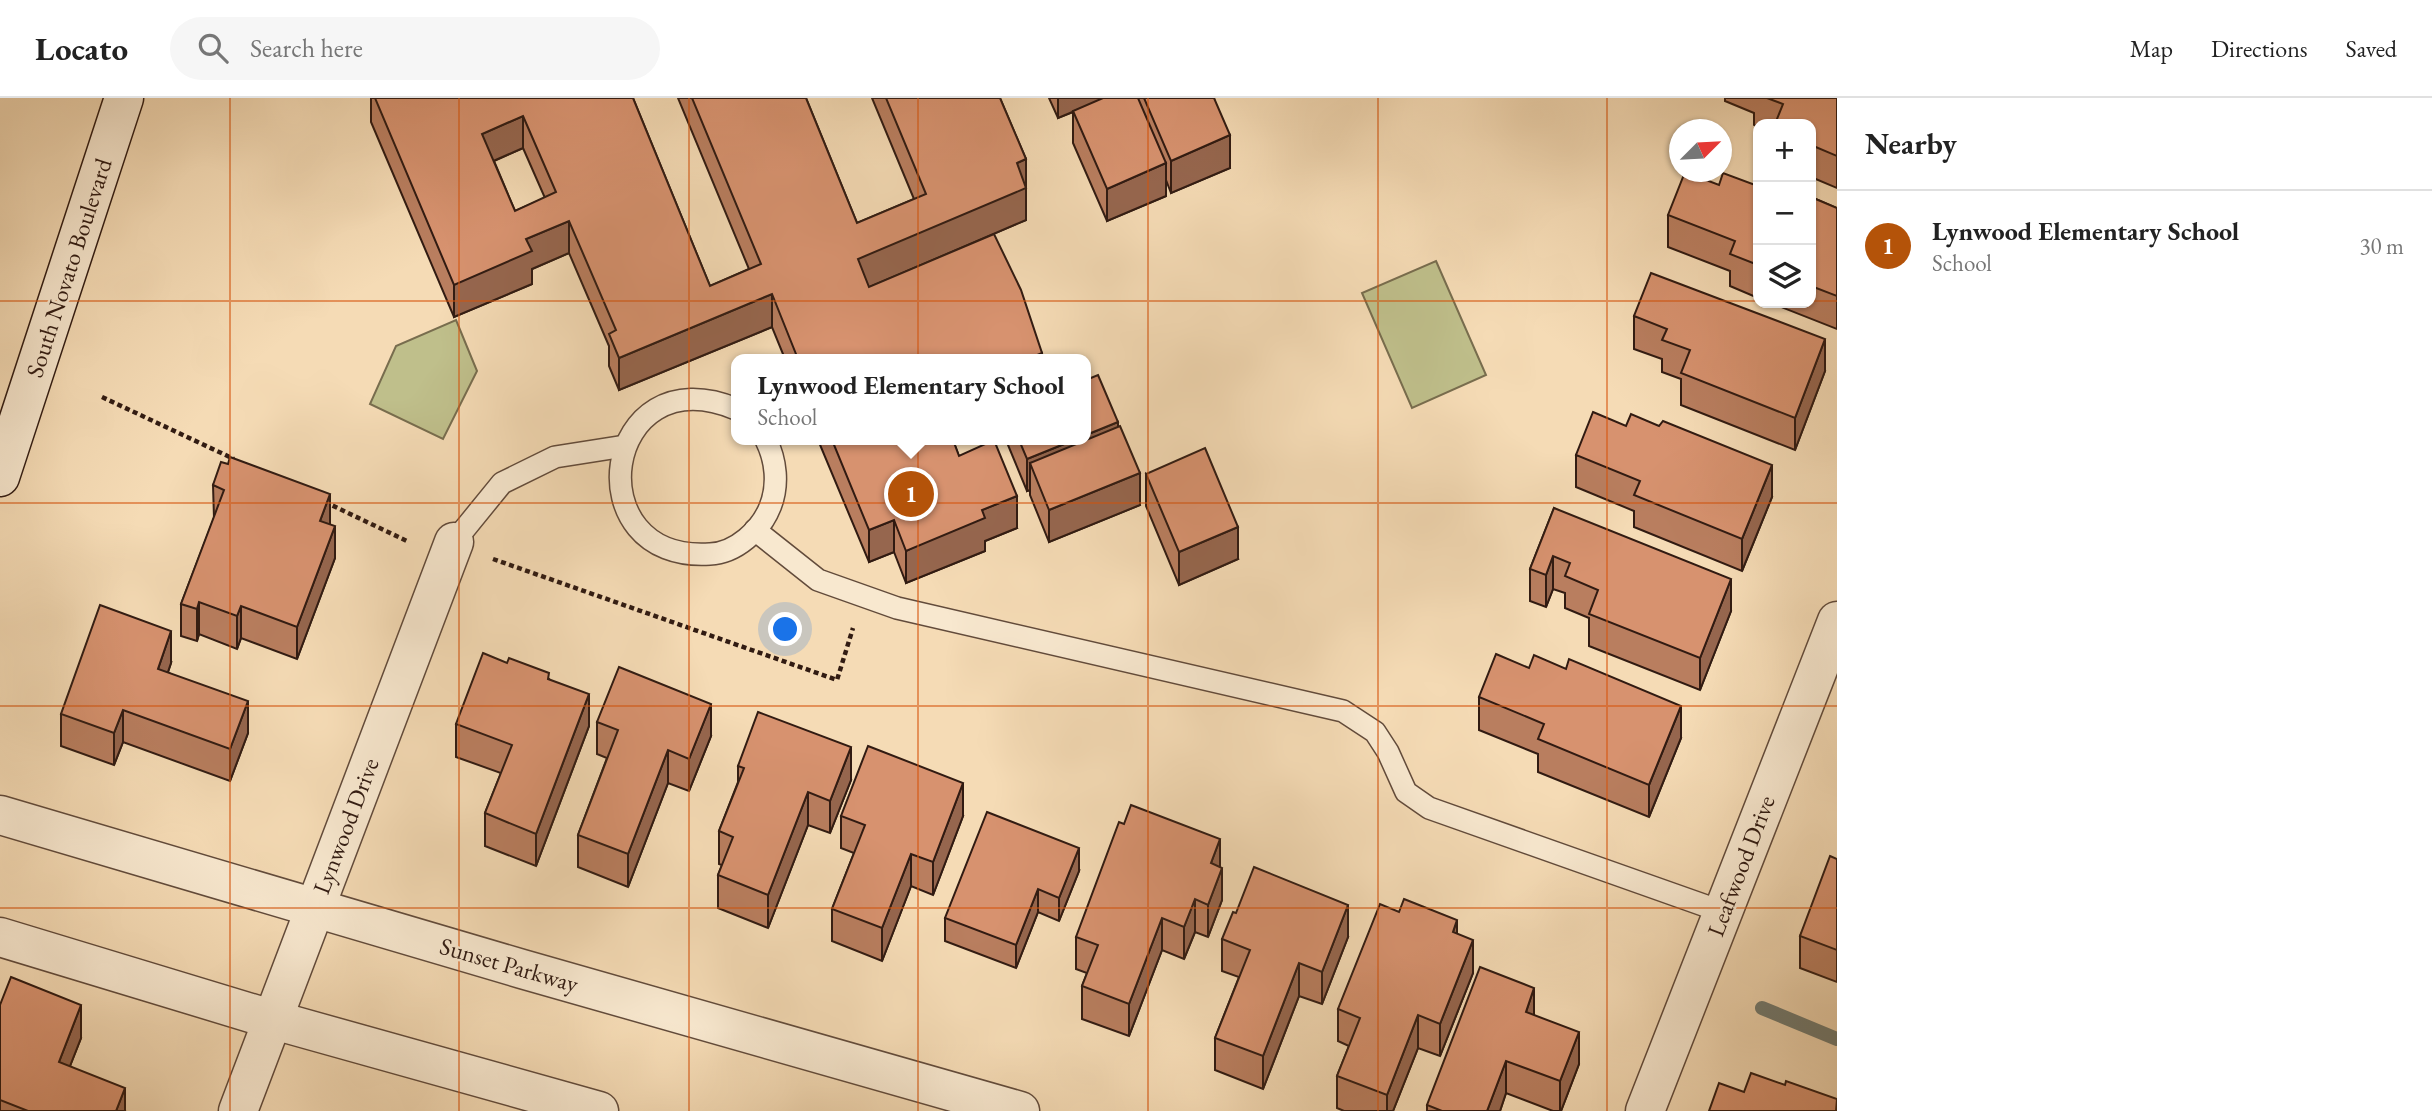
<!DOCTYPE html>
<meta charset="utf-8">
<style>
body{margin:0;font-family:"EB Garamond",serif;background:#f6f6f6;color:#222}
.controls{position:absolute;right:21px;top:21px;display:grid;overflow:hidden;border-radius:14px;box-shadow:0 2px 5px #0004}
.controls button{width:63px;height:63px;display:grid;place-items:center;padding:0;border:0;border-bottom:2px solid #e0e0e0;background:#fff;color:#222;font:35px sans-serif}
.compass{position:absolute;left:1669px;top:21px;width:63px;height:63px;border-radius:50%;background:#fff;box-shadow:0 2px 5px #0004;rotate:66deg}
.you{position:absolute;left:786px;top:532px;width:24px;height:24px;margin:-18px;border:5px solid #fff;border-radius:50%;background:#1a73e8;box-shadow:0 0 0 10px #1a73e833}
.badge{display:grid;place-items:center;width:46px;height:46px;border-radius:50%;background:#b45309;color:#fff;font-size:23px;font-weight:700}
.pin{position:absolute;translate:-50% -50%;border:4px solid #fff;box-shadow:0 2px 7px #0006}
.popup{position:absolute;left:731px;top:256px;width:360px;height:91px;box-sizing:border-box;display:grid;place-content:center;border-radius:14px;background:#fff;filter:drop-shadow(0 2px 5px #0005);font-size:23px;white-space:nowrap;color:#767676}
.popup b{font-size:26px;color:#222}
.popup::after{content:'';position:absolute;left:50%;top:100%;margin-left:-14px;border:14px solid transparent;border-top-color:#fff}
.list{margin:0;padding:0;list-style:none}
h2{display:flex;justify-content:space-between;align-items:center;height:91px;margin:0;padding:0 28px;font-size:30px}
h2 small{font-size:23px;font-weight:400;color:#767676}
.list li{display:grid;grid-template-columns:46px 1fr auto;gap:21px;align-items:center;box-sizing:border-box;height:112px;padding:0 28px;border-top:2px solid #e0e0e0}
.list b{display:block;font-size:26px;white-space:nowrap}
.list p{margin:0;font-size:23px;white-space:nowrap;color:#767676}
.list em{font-size:23px;font-style:normal;color:#767676}
.icon{flex:none;width:38px;height:38px;fill:none;stroke:currentColor;stroke-width:2;stroke-linecap:round;stroke-linejoin:round}
.map{position:relative;flex:none;width:1837px;height:1013px;overflow:hidden}
header{display:flex;align-items:center;gap:42px;box-sizing:border-box;height:98px;padding:0 35px;background:#fff;border-bottom:2px solid #e0e0e0}
header strong{font-size:33px}
nav{display:flex;gap:38px;margin-inline-start:auto;font-size:24px}
.search{width:490px;height:63px;background:#f6f6f6;display:flex;align-items:center;gap:18px;box-sizing:border-box;padding:0 24px;border-radius:38px;color:#767676;font-size:26px}
main{display:flex}
aside{flex:1;background:#fff}
.map>svg:first-child{display:block}
.green{fill:#bfbf8b;stroke:#786d4e;stroke-width:2}
.lines{fill:none;stroke-linecap:round;stroke-linejoin:round}
.stream{stroke:#717b72;stroke-width:14}
.lane-casing{stroke:#624b3b;stroke-width:24}
.street-casing{stroke:#624b3b;stroke-width:41}
.secondary-casing{stroke:#311b12;stroke-width:41}
.path{stroke:#311b12;stroke-width:4.5;stroke-dasharray:5 3.5;stroke-linecap:butt}
.lane{stroke:#f8e8cf;stroke-width:21}
.street{stroke:#f8e8cf;stroke-width:38}
.secondary{stroke:#f8e8cf;stroke-width:38}
.wall{fill:#b97e5f;stroke:#311b12;stroke-width:2;fill-rule:evenodd}
.shaded-wall{fill:#96664e;stroke:#311b12;stroke-width:2}
.building{fill:#d7926f;stroke:#311b12;stroke-width:2;fill-rule:evenodd}
.grid{fill:none;stroke:#d6530d;stroke-width:2;stroke-opacity:0.55}
.labels{text-anchor:middle;stroke-width:5;stroke-linejoin:round;paint-order:stroke}
.street-label{font-size:24px;fill:#311b12;stroke:#f8e8cf}
</style>
<header>
<strong>Locato</strong>
<div class="search"><svg class="icon" aria-label="search" viewBox="0 0 24 24"><circle cx="10" cy="10" r="6"/><path d="M15 15l6 6"/></svg>Search here</div>
<nav><a>Map</a><a>Directions</a><a>Saved</a></nav>
</header>
<main>
<div class="map">
<svg width="1837" height="1013" viewBox="0 0 1837 1013">
<rect width="100%" height="100%" fill="#f5dbb5"/>
<filter id="stains"><feTurbulence type="fractalNoise" baseFrequency=".00286" numOctaves="4"/><feColorMatrix values="0 0 0 0 .2 0 0 0 0 .09 0 0 0 0 .02 0 0 0 .5 -.17"/></filter>
<radialGradient id="worn" r=".72"><stop offset=".6" stop-color="#630" stop-opacity="0"/><stop offset="1" stop-color="#630" stop-opacity=".3"/></radialGradient>
<!-- green -->
<g class="green">
<polygon points="1436,163 1486,277 1412,310 1362,195"/>
<polygon points="456,222 477,273 443,341 370,306 396,248"/>
</g>
<g class="lines">
<!-- stream -->
<polyline class="stream" points="1762,910 1837,941"/>
<defs>
<g id="lane">
<path d="M736,311C602,255 573,465 710,456C736,455 761,432 770,409C779,387 776,362 766,342"/>
<polyline points="755,432 818,482 897,510 1343,613 1375,634 1388,654 1406,694 1429,710 1723,814"/>
<polyline points="454,444 502,385 555,359 625,348"/>
</g>
<g id="street">
<polyline points="0,717 522,871 1020,1013"/>
<polyline points="0,839 274,922 599,1013"/>
<polyline points="238,1013 454,444"/>
<polyline points="1645,1013 1837,523"/>
</g>
<polyline id="secondary" points="0,379 124,0"/>
</defs>
<!-- lane casing -->
<use href="#lane" class="lane-casing"/>
<!-- street casing -->
<use href="#street" class="street-casing"/>
<!-- secondary casing -->
<use href="#secondary" class="secondary-casing"/>
<!-- path -->
<g class="path">
<polyline points="102,299 234,361"/>
<polyline points="325,404 409,444"/>
<polyline points="493,461 837,582 853,530"/>
</g>
<!-- lane -->
<use href="#lane" class="lane"/>
<!-- street -->
<use href="#street" class="street"/>
<!-- secondary -->
<use href="#secondary" class="secondary"/>
</g>
<!-- wall -->
<g class="wall">
<path d="M371,0H633L710,188L749,171L678,0H806L857,125L914,101L872,0H1000L1026,61V122L869,189L1042,261H785L772,229L619,292L609,268V248L569,155L532,171V186L454,219L371,24ZM523,50L545,100L515,113L494,63Z"/>
<polygon points="1049,0 1214,0 1230,70 1171,95 1166,82 1166,98 1107,123 1073,45 1073,14 1058,20"/>
<polygon points="1725,0 1837,0 1837,90 1811,79 1811,26 1758,26 1758,29 1754,27 1754,15 1725,3"/>
<polygon points="1758,79 1758,200 1730,188 1730,173 1668,149 1668,117 1719,87 1755,87"/>
<polygon points="1811,99 1837,110 1837,231 1771,205 1811,205"/>
<polygon points="1634,218 1825,273 1795,352 1681,307 1681,281 1662,274 1662,261 1634,251"/>
<polygon points="1118,329 1140,407 1049,444 1030,397 1030,392 1027,393 1008,347 1008,342 1086,342"/>
<polygon points="818,342 953,342 959,358 1017,430 985,443 985,453 906,485 894,454 869,464"/>
<polygon points="1576,357 1772,399 1742,473 1634,429 1634,413 1576,389"/>
<polygon points="1146,376 1238,461 1179,487 1146,408"/>
<polygon points="213,387 330,426 335,460 297,561 241,540 237,551 199,536 197,543 181,538 181,506 214,420"/>
<polygon points="1554,410 1731,513 1700,592 1589,548 1589,520 1565,510 1565,495 1553,491 1546,509 1530,503 1530,471"/>
<polygon points="171,565 168,574 248,635 230,683 123,644 114,667 61,648 61,616"/>
<polygon points="549,581 589,628 536,768 485,748 485,715 501,675 456,659 456,626"/>
<polygon points="1479,599 1681,640 1649,719 1538,674 1538,656 1479,632"/>
<polygon points="597,624 711,638 689,693 668,685 628,789 578,769 578,737 607,660 597,656"/>
<polygon points="738,668 851,682 830,735 808,727 768,830 718,810 718,777 722,767 719,766 719,733 738,684"/>
<polygon points="841,718 963,718 933,797 911,788 882,863 832,843 832,811 854,755 841,750"/>
<polygon points="1837,761 1837,884 1800,870 1800,838"/>
<polygon points="1220,769 1222,802 1208,839 1195,834 1184,861 1162,852 1129,938 1082,921 1082,888 1087,875 1076,871 1076,839"/>
<polygon points="1079,773 1059,823 1038,814 1016,870 945,843 945,820"/>
<polygon points="1457,836 1473,875 1440,958 1418,950 1393,1013 1344,1013 1337,1010 1337,978 1349,948 1338,943 1338,911"/>
<polygon points="1348,839 1322,906 1299,898 1263,991 1215,972 1215,940 1239,879 1222,873 1222,841"/>
<polygon points="0,907 81,940 70,968 125,1013 0,1013"/>
<polygon points="1534,917 1579,966 1561,1013 1553,1013 1506,995 1500,1013 1427,1013 1427,1007"/>
</g>
<!-- shaded-wall -->
<g class="shaded-wall">
<polygon points="1058,0 1106,0 1058,20"/>
<polygon points="523,18 523,50 482,68 482,36"/>
<polygon points="1230,37 1230,70 1171,95 1171,63"/>
<polygon points="1026,61 1026,122 858,194 858,161 1017,65"/>
<polygon points="1166,65 1166,98 1107,123 1107,91"/>
<polygon points="569,123 569,155 532,171 532,186 454,219 454,187 526,141"/>
<polygon points="772,196 772,229 619,292 619,260"/>
<polygon points="1825,241 1825,273 1795,352 1795,320"/>
<polygon points="1042,255 1042,261 1028,261"/>
<polygon points="1118,324 1118,356 1030,365 1030,392 1027,393 1027,361 1074,342 1086,342 1086,337"/>
<polygon points="1772,367 1772,399 1742,473 1742,441"/>
<polygon points="1140,375 1140,407 1049,444 1049,412"/>
<polygon points="330,396 330,429 320,423"/>
<polygon points="1017,398 1017,430 985,443 985,453 906,485 906,453 982,412"/>
<polygon points="894,422 894,454 869,464 869,432"/>
<polygon points="335,428 335,460 297,561 297,529"/>
<polygon points="1238,429 1238,461 1179,487 1179,454"/>
<polygon points="1553,458 1553,491 1546,509 1546,477"/>
<polygon points="1731,481 1731,513 1700,592 1700,560"/>
<polygon points="199,504 199,536 197,543 197,511"/>
<polygon points="241,508 241,540 237,551 237,518"/>
<polygon points="171,533 171,565 158,603 158,571"/>
<polygon points="589,596 589,628 536,768 536,736"/>
<polygon points="248,603 248,635 230,683 230,651"/>
<polygon points="711,606 711,638 689,693 689,661"/>
<polygon points="1681,608 1681,640 1649,719 1649,687"/>
<polygon points="123,612 123,644 114,667 114,635"/>
<polygon points="851,649 851,682 830,735 830,703"/>
<polygon points="668,652 668,685 628,789 628,756"/>
<polygon points="963,685 963,718 933,797 933,764"/>
<polygon points="808,694 808,727 768,830 768,797"/>
<polygon points="1220,741 1220,773 1211,765"/>
<polygon points="1079,750 1079,773 1059,823 1059,800"/>
<polygon points="911,756 911,788 882,863 882,830"/>
<polygon points="1222,770 1222,802 1208,839 1208,807"/>
<polygon points="1038,791 1038,814 1016,870 1016,847"/>
<polygon points="1195,801 1195,834 1184,861 1184,829"/>
<polygon points="1348,807 1348,839 1322,906 1322,874"/>
<polygon points="1162,820 1162,852 1129,938 1129,906"/>
<polygon points="1457,822 1457,854 1453,834"/>
<polygon points="1473,842 1473,875 1440,958 1440,926"/>
<polygon points="1299,865 1299,898 1263,991 1263,958"/>
<polygon points="1534,890 1534,922 1526,914"/>
<polygon points="81,907 81,940 59,996 59,964"/>
<polygon points="1418,917 1418,950 1393,1013 1387,1013 1387,997"/>
<polygon points="1579,934 1579,966 1561,1013 1560,1013 1560,983"/>
<polygon points="1506,963 1506,995 1500,1013 1487,1013"/>
<polygon points="125,990 125,1013 116,1013"/>
</g>
<!-- building -->
<g class="building">
<path d="M375,0H633L710,188L761,166L692,0H806L857,125L926,96L886,0H1000L1026,61L1017,65L1026,90L858,161L869,189L994,136L1021,192L1042,255L1028,261H798L772,196L619,260L609,236L616,232L569,123L526,141L532,153L454,187ZM523,18L556,94L515,113L482,36Z"/>
<polygon points="1103,0 1138,0 1166,65 1107,91 1073,13"/>
<polygon points="1144,0 1214,0 1230,37 1171,63"/>
<polygon points="1767,0 1837,0 1837,58 1811,47 1811,26 1775,26 1783,6"/>
<polygon points="1685,74 1719,87 1723,75 1755,87 1758,79 1758,167 1730,156 1735,143 1668,117"/>
<polygon points="1811,99 1837,110 1837,198 1811,188"/>
<polygon points="1651,175 1825,241 1795,320 1681,275 1690,252 1662,242 1667,231 1634,218"/>
<polygon points="1098,277 1118,324 1086,337 1086,282"/>
<polygon points="1593,314 1626,328 1631,316 1659,328 1663,323 1772,367 1742,441 1634,397 1640,383 1576,357"/>
<polygon points="1120,328 1140,375 1049,412 1030,365"/>
<polygon points="832,342 953,342 959,358 994,342 1017,398 982,412 985,420 906,453 894,422 869,432"/>
<polygon points="1019,342 1074,342 1027,361"/>
<polygon points="1205,350 1238,429 1179,454 1146,376"/>
<polygon points="230,359 330,396 320,423 335,428 297,529 241,508 237,518 199,504 197,511 181,506 224,392 213,387 221,364 228,366"/>
<polygon points="1554,410 1731,481 1700,560 1589,516 1598,492 1565,478 1570,465 1553,458 1546,477 1530,471"/>
<polygon points="100,507 171,533 158,571 248,603 230,651 123,612 114,635 61,616"/>
<polygon points="483,555 507,565 509,560 549,575 548,581 589,596 536,736 485,715 512,647 456,626"/>
<polygon points="1496,556 1529,570 1534,557 1566,571 1569,561 1681,608 1649,687 1538,641 1544,626 1479,599"/>
<polygon points="619,569 711,606 689,661 668,652 628,756 578,737 618,632 597,624"/>
<polygon points="758,614 851,649 830,703 808,694 768,797 718,777 733,739 719,733 744,670 738,668"/>
<polygon points="868,648 963,685 933,764 911,756 882,830 832,811 865,727 841,718"/>
<polygon points="1131,707 1220,741 1211,765 1222,770 1208,807 1195,801 1184,829 1162,820 1129,906 1082,888 1098,847 1076,839 1119,724 1124,726"/>
<polygon points="987,714 1079,750 1059,800 1038,791 1016,847 945,820"/>
<polygon points="1830,758 1837,761 1837,852 1800,838"/>
<polygon points="1254,769 1348,807 1322,874 1299,865 1263,958 1215,940 1250,852 1222,841 1233,814 1236,815"/>
<polygon points="1404,801 1457,822 1453,834 1473,842 1440,926 1418,917 1387,997 1337,978 1360,920 1338,911 1380,806 1399,814"/>
<polygon points="1480,869 1534,890 1526,914 1579,934 1560,983 1506,963 1487,1013 1442,1013 1427,1007"/>
<polygon points="11,879 81,907 59,964 125,990 116,1013 28,1013 0,1002 0,907"/>
<polygon points="1751,975 1785,987 1786,983 1837,1001 1836,1013 1709,1013 1719,985 1744,994"/>
</g>
<!-- grid -->
<path class="grid" d="M230,0V1013M459,0V1013M689,0V1013M918,0V1013M1148,0V1013M1378,0V1013M1607,0V1013M0,203H1758M1811,203H1837M0,405H1837M0,608H1837M0,810H1837"/>
<g class="labels">
<!-- street labels -->
<g class="street-label">
<text transform="translate(69 170) rotate(-72)" y="8">South Novato Boulevard</text>
<text transform="translate(346 728) rotate(-69)" y="8">Lynwood Drive</text>
<text transform="translate(1741 768) rotate(-69)" y="8">Leafwood Drive</text>
<text transform="translate(509 867) rotate(16)" y="8">Sunset Parkway</text>
</g>
</g>
<rect width="100%" height="100%" filter="url(#stains)"/>
<rect width="100%" height="100%" fill="url(#worn)"/>
</svg>
<div class="controls">
<button>+</button>
<button>−</button>
<button><svg class="icon" aria-label="layers" viewBox="0 0 24 24"><path d="M12 4l9 5-9 5-9-5zM3 14l9 5 9-5"/></svg></button>
</div>
<svg class="compass" viewBox="-18 -18 36 36"><path d="M0-13l5 13h-10z" fill="#e53935"/><path d="M0 13l5-13h-10z" fill="#767676"/></svg>
<div class="you"></div>
<div class="pin badge" style="left:911px;top:396px">1</div>
<div class="popup"><b>Lynwood Elementary School</b>School</div>
</div>
<aside>
<h2>Nearby<small></small></h2>
<ul class="list">
<li><span class="badge">1</span><div><b>Lynwood Elementary School</b><p>School</p></div><em>30 m</em></li>
</ul>
</aside>
</main>
